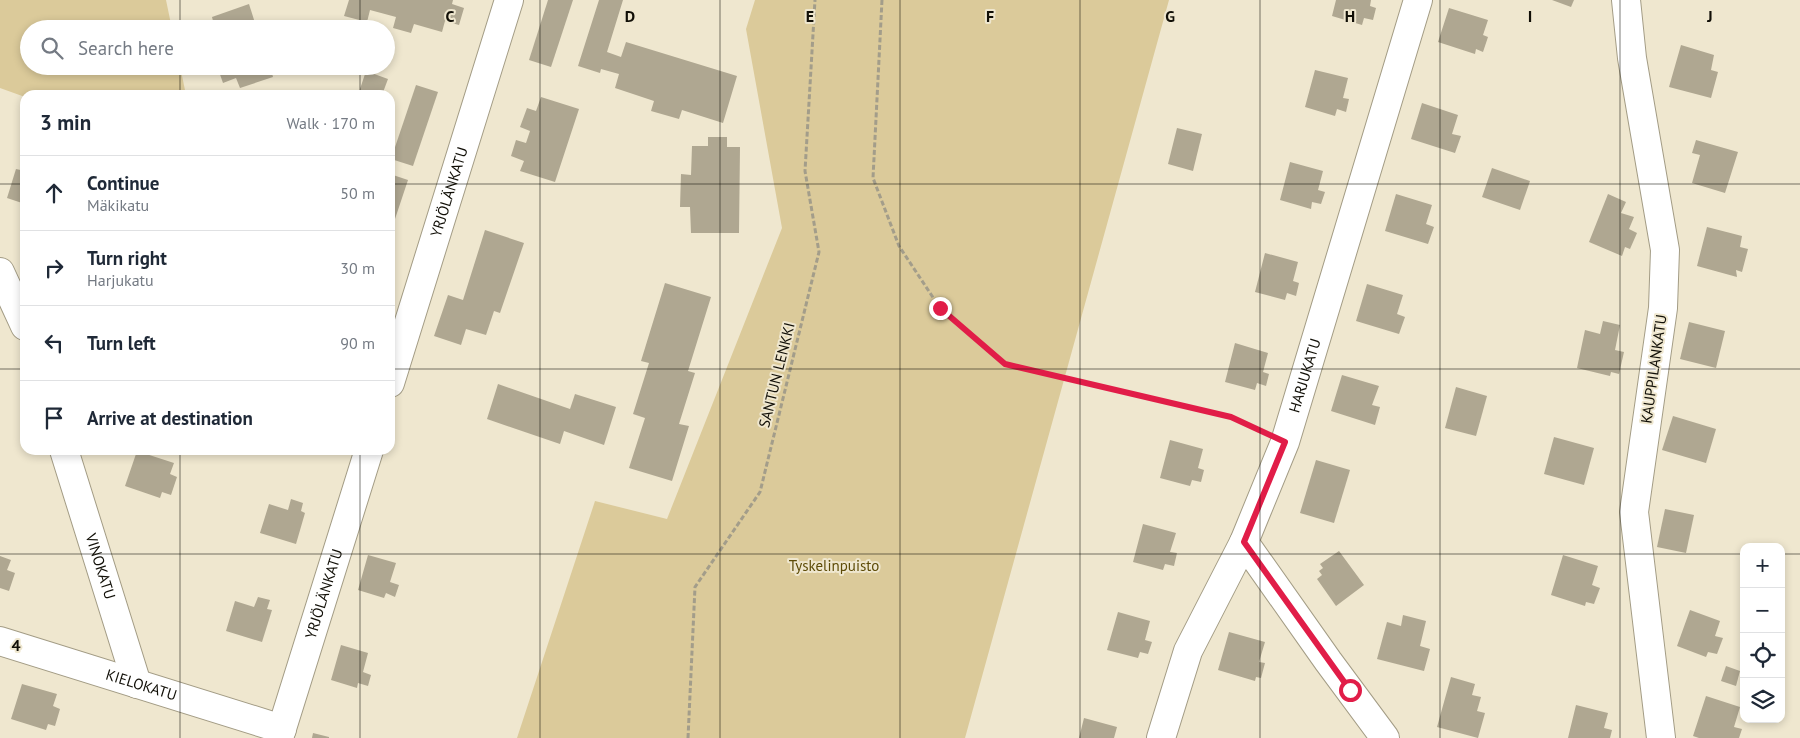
<!DOCTYPE html>
<meta charset="utf-8">
<style>
body{margin:0;font-family:"PT Sans",sans-serif;background:#f6f6f7;color:#1f2937}
.controls{position:absolute;right:15px;bottom:15px;display:grid;overflow:hidden;border-radius:10px;box-shadow:0 2px 8px #0003}
.controls button{width:45px;height:45px;display:grid;place-items:center;padding:0;border:0;border-bottom:1px solid #e0e1e3;background:#fff;color:#1f2937;font:25px sans-serif}
.stop{position:absolute;width:15px;height:15px;margin:-11px;border:4px solid #e11d48;border-radius:50%;background:#fff}
.stop.end{background:#e11d48;border-color:#fff;box-shadow:0 1px 5px #0008}
.list{margin:0;padding:0;list-style:none}
h2{display:flex;justify-content:space-between;align-items:center;height:65px;margin:0;padding:0 20px;font-size:21px}
h2 small{font-size:16px;font-weight:400;color:#747a83}
.list li{display:grid;grid-template-columns:32px 1fr auto;gap:15px;align-items:center;box-sizing:border-box;height:75px;padding:0 20px;border-top:1px solid #e0e1e3}
.list b{display:block;font-size:19px;white-space:nowrap}
.list p{margin:0;font-size:16px;white-space:nowrap;color:#747a83}
.list em{font-size:16px;font-style:normal;color:#747a83}
.icon{flex:none;width:28px;height:28px;fill:none;stroke:currentColor;stroke-width:2;stroke-linecap:round;stroke-linejoin:round}
.map{position:relative;flex:none;width:1800px;height:738px;overflow:hidden}
.search{position:absolute;background:#fff;box-shadow:0 2px 8px #0003;left:20px;top:20px;width:375px;height:55px;display:flex;align-items:center;gap:12px;box-sizing:border-box;padding:0 18px;border-radius:28px;color:#747a83;font-size:19px}
.panel{position:absolute;background:#fff;box-shadow:0 2px 8px #0003;left:20px;top:90px;width:375px;height:365px;border-radius:15px}
.map>svg:first-child{display:block}
.green{fill:#dbca9a}
.building{fill:#afa791}
.lines{fill:none;stroke-linecap:round;stroke-linejoin:round}
.minor-casing{stroke:#a39c85;stroke-width:30}
.path{stroke:#a39d8a;stroke-width:3;stroke-dasharray:5 2.5;stroke-linecap:butt}
.minor{stroke:#fff;stroke-width:28}
.route{stroke:#e11d48;stroke-width:6}
.grid{fill:none;stroke:#110f07;stroke-width:1;stroke-opacity:0.55}
.labels{text-anchor:middle;stroke-width:4;stroke-linejoin:round;paint-order:stroke}
.street-label{font-size:15px;fill:#110f07;stroke:#efe7cf}
.park-label{font-size:15px;fill:#5d4b06;stroke:#efe7cf}
.grid-label{font-size:16px;text-anchor:middle;font-weight:bold;fill:#110f07;stroke:#efe7cf;stroke-width:4;stroke-linejoin:round;paint-order:stroke}
</style>
<div class="map">
<svg width="1800" height="738" viewBox="0 0 1800 738">
<rect width="100%" height="100%" fill="#efe7cf"/>
<!-- green -->
<g class="green">
<polygon points="0,0 166,0 172,29 29,29 29,66 180,66 186,95 25,95 25,97 0,88"/>
<polygon points="755,0 1169,0 965,738 517,738 595,501 667,519 782,228 746,29"/>
</g>
<!-- building -->
<g class="building">
<polygon points="349,0 453,0 452,4 464,8 459,25 445,21 442,32 414,24 411,33 393,28 396,17 370,10 367,22 344,16"/>
<polygon points="548,0 573,0 551,67 529,60"/>
<polygon points="599,0 623,0 607,52 621,57 626,42 737,76 723,123 682,110 679,119 651,111 654,101 615,88 619,74 601,69 600,73 578,66"/>
<polygon points="1336,0 1371,0 1370,6 1376,8 1373,20 1364,18 1362,25 1332,16"/>
<polygon points="1552,0 1574,0 1571,7"/>
<polygon points="249,4 257,29 215,29 212,17"/>
<polygon points="1449,8 1488,20 1483,35 1488,37 1483,52 1476,49 1475,54 1438,42"/>
<polygon points="1681,45 1714,55 1711,70 1718,72 1711,98 1669,87"/>
<polygon points="217,66 270,66 273,77 240,88 236,78 223,83"/>
<polygon points="1315,70 1348,78 1343,98 1349,99 1346,112 1337,109 1335,116 1305,107"/>
<polygon points="366,71 388,79 382,95 358,95"/>
<polygon points="416,85 438,92 413,166 391,159"/>
<polygon points="541,97 579,109 555,182 520,171 524,161 511,156 516,140 526,143 530,131 520,127 527,108 536,111"/>
<polygon points="1422,103 1458,115 1452,134 1461,136 1455,153 1411,139"/>
<polygon points="1177,128 1202,134 1193,171 1168,164"/>
<polygon points="708,137 727,137 727,147 740,147 739,233 691,233 690,207 680,207 681,174 691,175 692,146 708,146"/>
<polygon points="1696,140 1738,152 1725,193 1692,183 1700,155 1692,153"/>
<polygon points="1290,162 1323,171 1318,190 1325,192 1321,204 1312,202 1311,209 1280,200"/>
<polygon points="1492,168 1530,181 1520,210 1482,197"/>
<polygon points="16,169 25,171 25,204 7,198"/>
<polygon points="390,174 408,180 390,234"/>
<polygon points="1396,194 1432,205 1426,224 1434,227 1428,244 1385,231"/>
<polygon points="1608,194 1626,202 1621,213 1634,217 1629,229 1637,233 1630,249 1625,247 1622,256 1589,242"/>
<polygon points="1707,227 1742,236 1740,247 1748,249 1742,272 1736,270 1737,277 1697,266"/>
<polygon points="485,230 524,243 500,313 494,311 486,335 466,329 461,345 434,336 448,295 463,300"/>
<polygon points="1265,253 1298,262 1293,281 1299,283 1296,296 1287,293 1285,300 1255,292"/>
<polygon points="665,283 711,297 688,371 695,373 679,424 689,426 672,481 629,468 645,418 633,414 649,363 641,361"/>
<polygon points="1367,284 1403,295 1397,314 1405,317 1399,334 1356,321"/>
<polygon points="1603,321 1620,325 1615,350 1624,352 1619,374 1611,372 1610,376 1577,368 1585,330 1600,334"/>
<polygon points="1689,322 1725,331 1716,368 1680,359"/>
<polygon points="1235,343 1268,353 1263,372 1269,374 1266,386 1257,383 1255,390 1225,382"/>
<polygon points="1342,375 1379,386 1372,405 1380,407 1375,425 1331,411"/>
<polygon points="498,384 570,409 575,394 616,407 604,445 564,431 560,444 487,419"/>
<polygon points="1456,387 1487,396 1476,436 1445,428"/>
<polygon points="1673,416 1716,429 1706,463 1662,450"/>
<polygon points="1554,437 1594,448 1584,485 1544,474"/>
<polygon points="1170,440 1203,449 1198,468 1204,470 1201,482 1192,480 1190,486 1160,478"/>
<polygon points="137,451 174,463 170,474 177,477 171,495 162,492 160,498 125,486"/>
<polygon points="1316,460 1350,470 1334,523 1300,513"/>
<polygon points="291,499 303,503 301,511 305,513 296,544 260,533 269,504 288,510"/>
<polygon points="1665,509 1694,515 1686,553 1657,547"/>
<polygon points="1143,524 1176,533 1170,552 1177,553 1174,566 1165,564 1163,570 1133,562"/>
<polygon points="1339,551 1364,585 1336,606 1317,579 1322,575 1319,571 1323,568 1320,564"/>
<polygon points="368,555 396,563 390,582 399,585 395,597 386,593 384,598 358,590"/>
<polygon points="1563,555 1598,566 1592,585 1600,588 1594,604 1586,602 1585,606 1551,595"/>
<polygon points="0,556 11,560 7,570 15,573 9,591 0,588"/>
<polygon points="258,597 270,600 267,609 272,610 262,642 226,631 235,601 254,607"/>
<polygon points="1690,610 1720,621 1715,636 1723,638 1717,654 1708,652 1706,657 1677,646"/>
<polygon points="1118,612 1150,621 1145,640 1152,642 1148,654 1140,652 1138,658 1107,650"/>
<polygon points="1403,615 1426,621 1420,646 1430,649 1424,671 1377,659 1387,622 1401,626"/>
<polygon points="1229,632 1265,642 1259,662 1265,663 1261,678 1256,677 1255,681 1218,670"/>
<polygon points="341,645 368,653 363,672 371,675 368,686 358,683 357,688 331,680"/>
<polygon points="1726,666 1740,671 1736,686 1721,681"/>
<polygon points="1451,677 1475,684 1472,695 1481,697 1477,711 1485,713 1478,738 1437,727"/>
<polygon points="22,684 57,694 53,706 60,709 55,726 48,724 46,730 11,719"/>
<polygon points="1706,696 1740,707 1734,727 1742,729 1739,738 1699,738 1693,736"/>
<polygon points="1576,705 1608,713 1604,728 1612,730 1610,738 1568,738"/>
<polygon points="1084,718 1117,727 1114,738 1079,738"/>
<polygon points="313,733 329,737 329,738 312,738"/>
</g>
<g class="lines">
<defs>
<g id="minor">
<polyline points="1626,0 1632,58 1665,250 1663,308 1634,512 1661,738"/>
<polyline points="0,272 25,326"/>
<path id="s1" d="M390,383L509,0"/>
<path id="s2" d="M64,450L137,684"/>
<polyline points="1244,542 1328,661 1385,738"/>
<path id="s3" d="M0,641L282,729"/>
<path id="s4" d="M279,738L369,450"/>
<path id="s5" d="M1161,738L1188,651L1244,542L1285,442L1418,0"/>
</g>
</defs>
<!-- minor casing -->
<use href="#minor" class="minor-casing"/>
<!-- path -->
<g class="path">
<polyline points="882,0 873,178 899,246 940,308 1005,363 1231,417 1261,431"/>
<polyline points="688,738 695,587 760,492 819,252 805,171 815,0"/>
</g>
<!-- minor -->
<use href="#minor" class="minor"/>
</g>
<g class="lines">
<!-- route -->
<polyline class="route" points="940,308 1005,364 1231,417 1285,442 1244,542 1350,690"/>
</g>
<!-- grid -->
<path class="grid" d="M180,0V29M360,0V29M540,0V738M720,0V738M900,0V738M1080,0V738M1260,0V738M1440,0V738M1620,0V738M180,66V95M360,66V95M0,184H25M390,184H1800M0,369H25M390,369H1800M180,450V738M360,450V738M0,554H1744M1781,554H1800"/>
<g class="labels">
<!-- street labels -->
<g class="street-label">
<text dy="5" stroke="none"><textPath href="#s1" startOffset="200">YRJÖLÄNKATU</textPath></text>
<text transform="translate(1654 369) rotate(-82)" y="5">KAUPPILANKATU</text>
<text transform="translate(777 375) rotate(-76)" y="5">SANTUN LENKKI</text>
<text dy="5" stroke="none"><textPath href="#s5" startOffset="391">HARJUKATU</textPath></text>
<text dy="5" stroke="none"><textPath href="#s2" startOffset="122">VINOKATU</textPath></text>
<text dy="5" stroke="none"><textPath href="#s4" startOffset="151">YRJÖLÄNKATU</textPath></text>
<text dy="5" stroke="none"><textPath href="#s3" startOffset="148">KIELOKATU</textPath></text>
</g>
<!-- park labels -->
<g class="park-label">
<text x="834" y="571">Tyskelinpuisto</text>
</g>
</g>
<g class="grid-label">
<text x="450" y="22">C</text>
<text x="630" y="22">D</text>
<text x="810" y="22">E</text>
<text x="990" y="22">F</text>
<text x="1170" y="22">G</text>
<text x="1350" y="22">H</text>
<text x="1530" y="22">I</text>
<text x="1710" y="22">J</text>
<text x="16" y="651">4</text>
</g>
</svg>
<div class="controls">
<button>+</button>
<button>−</button>
<button><svg class="icon" aria-label="locate" viewBox="0 0 24 24"><circle cx="12" cy="12" r="6"/><path d="M12 2v4M12 18v4M2 12h4M18 12h4"/></svg></button>
<button><svg class="icon" aria-label="layers" viewBox="0 0 24 24"><path d="M12 4l9 5-9 5-9-5zM3 14l9 5 9-5"/></svg></button>
</div>
<div class="stop" style="left:1350px;top:690px"></div>
<div class="stop end" style="left:940px;top:308px"></div>
<div class="search"><svg class="icon" aria-label="search" viewBox="0 0 24 24"><circle cx="10" cy="10" r="6"/><path d="M15 15l6 6"/></svg>Search here</div>
<section class="panel">
<h2>3 min<small>Walk · 170 m</small></h2>
<ul class="list">
<li><svg class="icon" aria-label="ahead" viewBox="0 0 24 24"><path d="M12 20V5M6 11l6-6 6 6"/></svg><div><b>Continue</b><p>Mäkikatu</p></div><em>50 m</em></li>
<li><svg class="icon" aria-label="right" viewBox="0 0 24 24"><path d="M7 20v-9h11M14 6l5 5-5 5"/></svg><div><b>Turn right</b><p>Harjukatu</p></div><em>30 m</em></li>
<li><svg class="icon" aria-label="left" viewBox="0 0 24 24"><path d="M17 20v-9H6M10 6l-5 5 5 5"/></svg><div><b>Turn left</b></div><em>90 m</em></li>
<li><svg class="icon" aria-label="arrive" viewBox="0 0 24 24"><path d="M6 21V4h12l-3 4 3 4H6"/></svg><div><b>Arrive at destination</b></div></li>
</ul>
</section>
</div>
